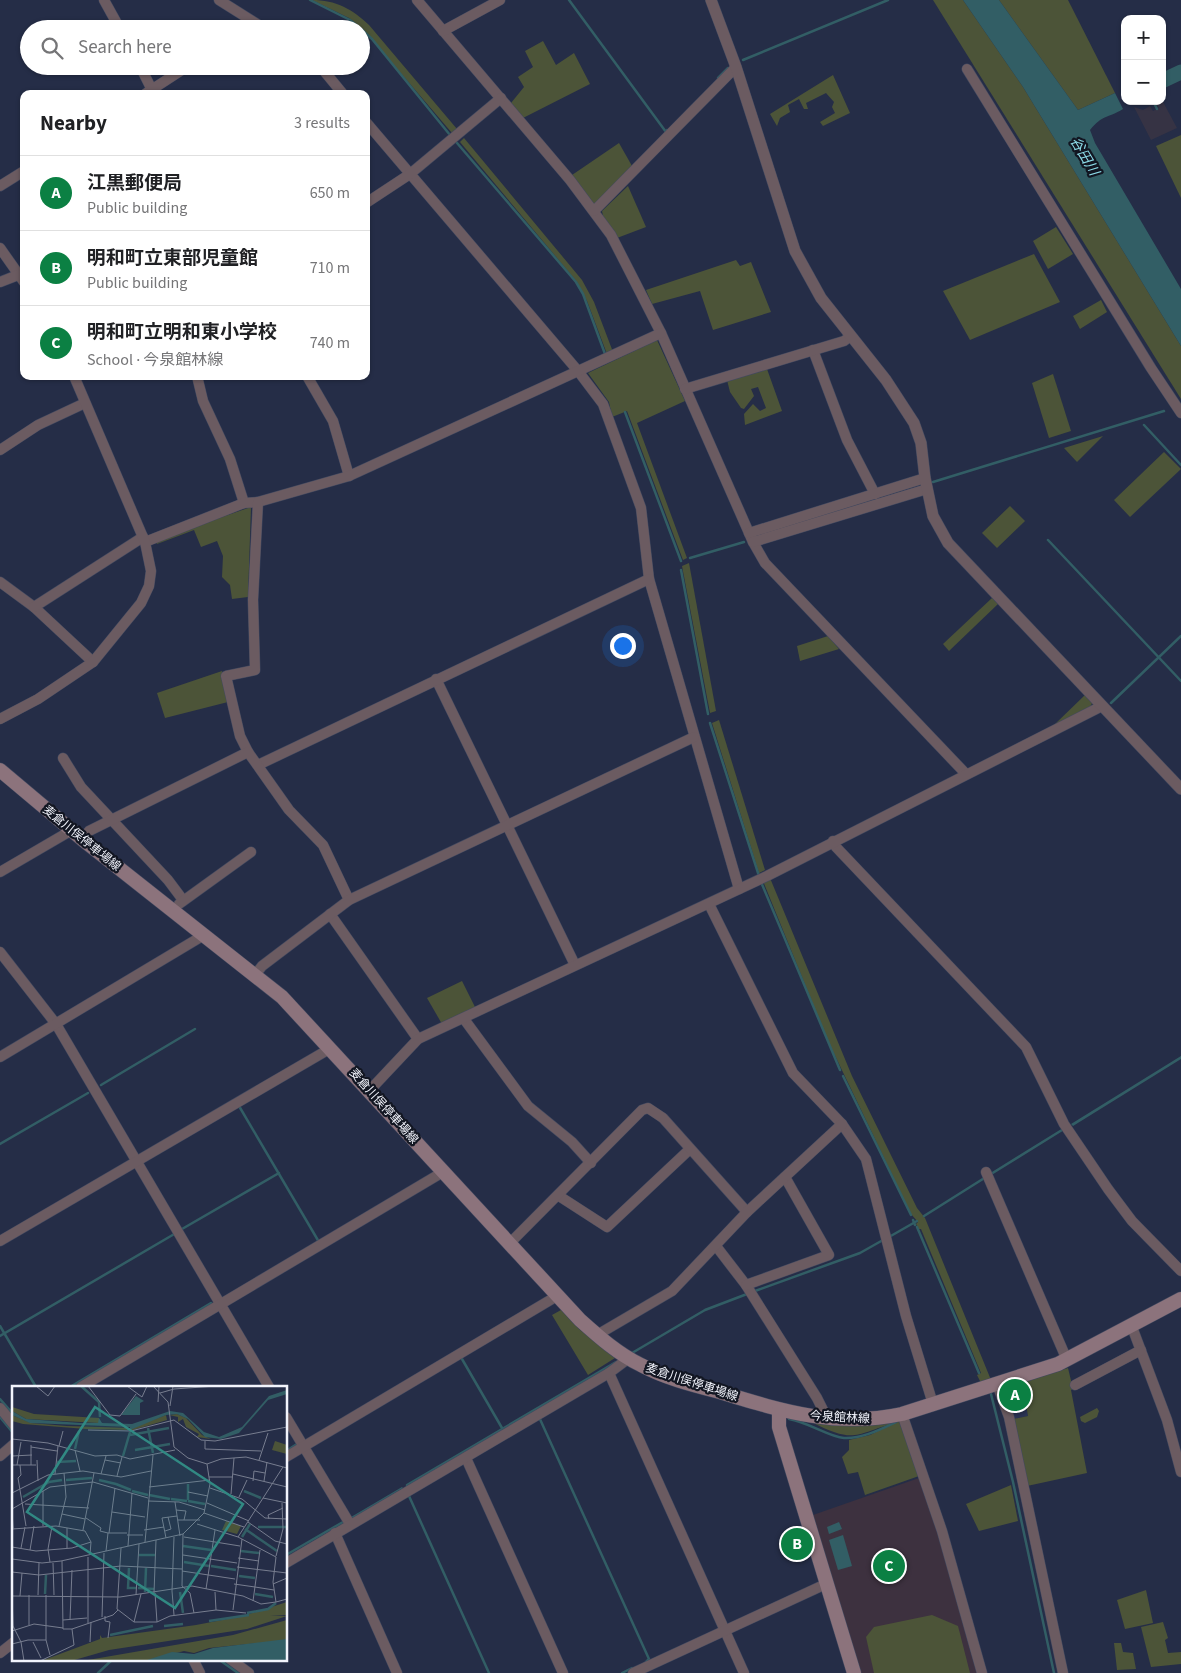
<!DOCTYPE html>
<meta charset="utf-8">
<style>
body{margin:0;font-family:"Source Sans 3","Noto Sans JP",sans-serif;background:#f2f2f2;color:#202124}
.controls{position:absolute;right:15px;top:15px;display:grid;overflow:hidden;border-radius:10px;box-shadow:0 1px 4px #0004}
.controls button{width:45px;height:45px;display:grid;place-items:center;padding:0;border:0;border-bottom:1px solid #e0e0e0;background:#fff;color:#202124;font:25px sans-serif}
.you{position:absolute;left:622px;top:645px;width:18px;height:18px;margin:-12px;border:4px solid #fff;border-radius:50%;background:#1a73e8;box-shadow:0 0 0 8px #1a73e833}
.badge{display:grid;place-items:center;width:32px;height:32px;border-radius:50%;background:#0b8043;color:#fff;font-size:16px;font-weight:700}
.pin{position:absolute;translate:-50% -50%;border:2px solid #fff;box-shadow:0 1px 5px #0006}
.list{margin:0;padding:0;list-style:none}
h2{display:flex;justify-content:space-between;align-items:center;height:65px;margin:0;padding:0 20px;font-size:21px}
h2 small{font-size:16px;font-weight:400;color:#757577}
.list li{display:grid;grid-template-columns:32px 1fr auto;gap:15px;align-items:center;box-sizing:border-box;height:75px;padding:0 20px;border-top:1px solid #e0e0e0}
.list b{display:block;font-size:19px;white-space:nowrap}
.list p{margin:0;font-size:16px;white-space:nowrap;color:#757577}
.list em{font-size:16px;font-style:normal;color:#757577}
.icon{flex:none;width:28px;height:28px;fill:none;stroke:currentColor;stroke-width:2;stroke-linecap:round;stroke-linejoin:round}
.map{position:relative;flex:none;width:1181px;height:1673px;overflow:hidden}
.search{position:absolute;background:#fff;box-shadow:0 1px 4px #0004;left:20px;top:20px;width:350px;height:55px;display:flex;align-items:center;gap:12px;box-sizing:border-box;padding:0 18px;border-radius:28px;color:#757577;font-size:19px}
.panel{position:absolute;background:#fff;box-shadow:0 1px 4px #0004;left:20px;top:90px;width:350px;height:290px;border-radius:10px}
.map>svg:first-child{display:block}
.built{fill:#2c3555}
.industrial{fill:#363344}
.education{fill:#3d313f}
.green{fill:#4c5438}
.water{fill:#325e65}
.lines{fill:none;stroke-linecap:round;stroke-linejoin:round}
.stream{stroke:#325e65;stroke-width:2.5}
.river{stroke:#325e65;stroke-width:15}
.minor-casing{stroke:#424960;stroke-width:11}
.tertiary-casing{stroke:#424960;stroke-width:12}
.secondary-casing{stroke:#424960;stroke-width:15}
.minor{stroke:#6b5b61;stroke-width:10}
.tertiary{stroke:#6b5b61;stroke-width:11}
.secondary{stroke:#8c737c;stroke-width:14}
.labels{text-anchor:middle;stroke-width:4.5;stroke-linejoin:round;paint-order:stroke}
.street-label{font-size:12px;fill:#f2f4fc;stroke:#121622}
.water-label{font-size:14px;font-style:italic;fill:#8ddce9;stroke:#121622}
.inset-river{fill:none;stroke:#325e65;stroke-width:2.5}
.inset-road{fill:none;stroke:#777d8f;stroke-width:1}
.view{fill:#318983;fill-opacity:0.15;stroke:#318983;stroke-width:2.5}
.inset-edge{fill:none;stroke:#f2f4fc;stroke-width:2.5}
</style>
<div class="map">
<svg width="1181" height="1673" viewBox="0 0 1181 1673">
<rect width="100%" height="100%" fill="#252d47"/>
<!-- built -->
<polygon class="built" points="1022,1383 1028,1416 1013,1419 1002,1389"/>
<!-- industrial -->
<polygon class="industrial" points="1162,100 1177,128 1151,140 1134,107 1143,110 1150,106 1153,111 1159,108 1156,103"/>
<!-- education -->
<polygon class="education" points="919,1478 938,1531 980,1673 861,1673 813,1515"/>
<!-- green -->
<g class="green">
<path d="M312,0C336,0 352,9 369,25L457,129L452,133L363,29L349,18Z"/>
<polygon points="933,0 963,0 1023,87 1181,346 1181,399"/>
<polygon points="999,0 1068,0 1115,93 1078,110"/>
<polygon points="543,41 556,65 574,53 590,84 523,118 511,103 524,87 518,77 533,67 525,51"/>
<polygon points="833,75 850,113 823,126 820,122 835,113 832,107 834,102 826,93 806,103 808,109 804,109 799,99 788,105 790,112 780,118 777,126 770,114"/>
<polygon points="1181,135 1181,198 1156,146"/>
<polygon points="464,138 582,280 594,302 613,352 607,354 587,301 577,282 460,142"/>
<polygon points="619,143 632,166 594,204 572,175"/>
<polygon points="628,186 646,227 617,238 603,216 602,211"/>
<polygon points="1056,227 1073,254 1048,269 1033,241"/>
<polygon points="1034,254 1060,302 970,340 943,291"/>
<polygon points="736,260 740,266 751,262 771,312 713,330 700,291 652,304 646,290"/>
<polygon points="1101,300 1107,312 1080,329 1073,316"/>
<polygon points="657,340 685,401 637,423 687,558 683,560 627,411 612,417 609,402 588,373"/>
<polygon points="767,369 782,411 745,425 744,414 753,404 760,411 766,408 758,387 751,389 754,396 744,409 741,408 730,392 727,380"/>
<polygon points="1053,374 1071,431 1049,438 1032,383"/>
<polygon points="1103,436 1077,462 1064,448"/>
<polygon points="1164,452 1181,469 1130,517 1114,500"/>
<polygon points="1010,506 1025,521 997,548 982,533"/>
<polygon points="251,507 248,597 232,599 230,585 222,577 223,556 217,541 201,547 194,530 157,544 155,540"/>
<polygon points="689,563 716,711 710,713 682,566"/>
<polygon points="992,598 998,604 949,651 943,644"/>
<polygon points="828,636 839,649 800,661 797,646"/>
<polygon points="222,671 228,702 165,718 157,693"/>
<polygon points="1085,695 1092,703 1090,708 1053,726"/>
<polygon points="719,720 765,870 759,873 712,723"/>
<polygon points="770,878 852,1076 917,1208 925,1218 991,1380 981,1383 977,1375 981,1373 921,1229 919,1229 916,1224 918,1222 911,1214 828,1041 763,881"/>
<polygon points="462,981 476,1009 442,1024 427,998"/>
<polygon points="561,1310 579,1329 615,1358 588,1375 552,1315"/>
<polygon points="1068,1368 1073,1389 1071,1390 1087,1473 1027,1486 1013,1419 1028,1416 1022,1383"/>
<polygon points="1097,1408 1099,1411 1097,1417 1085,1423 1081,1421 1080,1417"/>
<path d="M899,1421L919,1476L865,1495L858,1472L848,1474L842,1457L849,1450V1440L870,1435L897,1422C853,1435 856,1444 811,1422L862,1426Z"/>
<polygon points="1011,1485 1018,1521 979,1531 966,1504"/>
<polygon points="1146,1590 1153,1623 1125,1629 1117,1600"/>
<polygon points="932,1615 958,1626 970,1673 874,1673 866,1637 874,1627"/>
<polygon points="1163,1622 1168,1638 1165,1640 1168,1653 1181,1652 1181,1664 1151,1667 1141,1627"/>
<polygon points="1114,1643 1121,1643 1123,1652 1133,1653 1136,1669 1117,1670"/>
</g>
<!-- water -->
<g class="water">
<path d="M963,0H999L1078,110L1115,93L1123,109C1107,119 1103,114 1090,130L1095,143L1181,289V346L1023,87Z"/>
<polygon points="1181,1056 1181,1059 1073,1126 1071,1124"/>
<polygon points="402,1487 403,1488 352,1519 351,1517"/>
<polygon points="839,1522 842,1529 829,1534 827,1527"/>
<polygon points="843,1535 852,1566 838,1570 829,1540"/>
</g>
<g class="lines">
<!-- stream -->
<g class="stream">
<polyline points="310,0 350,20 361,29"/>
<polyline points="569,0 666,132 667,130"/>
<polyline points="361,29 372,39 450,135"/>
<polyline points="743,60 888,0"/>
<polyline points="718,78 728,68"/>
<polyline points="1153,101 1157,109"/>
<polyline points="457,143 576,282 583,294 605,354"/>
<polyline points="625,412 681,561"/>
<polyline points="1144,425 1181,465"/>
<polyline points="933,482 1164,411"/>
<polyline points="1048,540 1181,681"/>
<polyline points="690,558 744,542"/>
<polyline points="681,570 708,714"/>
<polyline points="1111,703 1181,636"/>
<polyline points="710,723 759,876"/>
<polyline points="761,882 840,1070"/>
<polyline points="843,1076 911,1215"/>
<polyline points="101,1085 195,1029"/>
<polyline points="239,1106 319,1242"/>
<polyline points="0,1144 88,1093"/>
<polyline points="991,1174 1062,1130"/>
<polyline points="924,1216 986,1177"/>
<polyline points="913,1220 915,1225"/>
<polyline points="917,1227 979,1373"/>
<polyline points="182,1229 279,1173"/>
<polyline points="889,1237 917,1221"/>
<polyline points="755,1291 860,1253 883,1240"/>
<polyline points="0,1326 36,1387"/>
<polyline points="0,1336 176,1233"/>
<polyline points="632,1353 705,1310 747,1294"/>
<polyline points="462,1359 502,1428"/>
<polyline points="70,1387 211,1303"/>
<polyline points="991,1394 1013,1482 1054,1673"/>
<polyline points="0,1399 14,1415"/>
<polyline points="0,1417 14,1434"/>
<polyline points="539,1417 649,1659 646,1662"/>
<path d="M789,1419C808,1422 829,1437 844,1438C862,1439 881,1429 896,1422"/>
<polyline points="286,1451 297,1444"/>
<polyline points="407,1485 616,1362"/>
<polyline points="409,1496 489,1673"/>
<polyline points="286,1555 343,1522"/>
<polyline points="218,1659 238,1673"/>
<polyline points="98,1673 113,1659"/>
<polyline points="622,1673 632,1668"/>
</g>
<!-- river -->
<polyline class="river" points="1162,81 1181,72"/>
<defs>
<g id="minor">
<polyline points="104,0 120,29"/>
<polyline points="219,0 265,29"/>
<polyline points="417,0 570,180 611,235 661,333 753,542 765,563 966,774"/>
<polyline points="443,31 500,0"/>
<polyline points="140,66 154,94"/>
<polyline points="320,66 343,94"/>
<polyline points="967,69 1151,368 1181,413"/>
<polyline points="145,94 188,66"/>
<polyline points="366,122 578,371 603,404 641,508 649,579 739,889"/>
<polyline points="0,186 24,171"/>
<polyline points="366,203 410,174 501,98"/>
<polyline points="594,211 736,67"/>
<polyline points="0,248 24,282"/>
<polyline points="0,282 18,275"/>
<polyline points="813,350 847,440 875,494"/>
<polyline points="197,376 203,401 230,459 244,503"/>
<polyline points="307,376 333,421 349,476"/>
<polyline points="685,389 844,341 851,336"/>
<polyline points="0,450 38,425 85,403"/>
<polyline points="749,533 925,478"/>
<polyline points="145,542 244,503 258,502 349,476 661,333"/>
<polyline points="753,542 927,489"/>
<polyline points="0,582 34,607 93,662"/>
<polyline points="34,607 143,537"/>
<polyline points="436,679 575,965"/>
<polyline points="0,719 38,699 93,662 141,603 149,586 151,571 145,542 74,376"/>
<polyline points="248,752 240,736 226,676 255,670 253,600 258,502"/>
<polyline points="63,758 81,787 168,880 183,900"/>
<polyline points="258,765 649,579"/>
<polyline points="82,839 89,831 248,752 289,810 323,845 349,900"/>
<polyline points="833,841 836,847 1026,1047 1064,1124 1108,1189 1132,1221 1181,1271"/>
<polyline points="0,872 72,830"/>
<polyline points="179,904 251,852"/>
<polyline points="709,904 793,1073 842,1124 866,1159 906,1316 933,1404"/>
<polyline points="330,914 418,1039"/>
<polyline points="0,952 56,1024 269,1387"/>
<polyline points="255,975 262,966 349,900 694,737"/>
<polyline points="464,1019 528,1106 572,1142 591,1163"/>
<polyline points="0,1057 204,935"/>
<polyline points="370,1090 418,1039 767,876 1102,706"/>
<polyline points="986,1172 1067,1360"/>
<polyline points="559,1196 607,1227 690,1149"/>
<polyline points="0,1241 331,1048"/>
<polyline points="509,1244 642,1110 648,1108 663,1118 747,1212"/>
<polyline points="716,1246 746,1285 817,1398 827,1418"/>
<polyline points="746,1285 829,1255 785,1177"/>
<polyline points="1132,1327 1167,1420 1181,1472"/>
<polyline points="597,1335 672,1291 747,1212 842,1124"/>
<polyline points="609,1373 744,1673"/>
<polyline points="997,1384 1009,1417 1063,1673"/>
<polyline points="1075,1385 1141,1350"/>
<polyline points="81,1387 443,1172"/>
<polyline points="0,1408 14,1425"/>
<polyline points="902,1414 942,1531 982,1673"/>
<polyline points="286,1417 350,1524"/>
<polyline points="0,1456 14,1444"/>
<polyline points="286,1457 557,1296"/>
<polyline points="466,1458 563,1673"/>
<polyline points="335,1533 397,1673"/>
<polyline points="286,1563 609,1373 629,1358"/>
<polyline points="0,1653 14,1642"/>
<polyline points="193,1659 200,1673"/>
<polyline points="230,1659 249,1673"/>
<polyline points="633,1673 828,1583"/>
</g>
<polyline id="tertiary" points="711,0 736,67 795,251 821,298 886,380 914,423 921,443 925,478 933,516 948,543 1181,789"/>
<g id="secondary">
<path d="M0,770L82,839L282,997L580,1320C599,1337 618,1354 641,1365C665,1378 693,1385 720,1392C782,1411 836,1428 902,1414L1058,1364L1181,1299"/>
<polyline points="779,1410 779,1427 854,1673"/>
</g>
</defs>
<!-- minor casing -->
<use href="#minor" class="minor-casing"/>
<!-- tertiary casing -->
<use href="#tertiary" class="tertiary-casing"/>
<!-- secondary casing -->
<use href="#secondary" class="secondary-casing"/>
<!-- minor -->
<use href="#minor" class="minor"/>
<!-- tertiary -->
<use href="#tertiary" class="tertiary"/>
<!-- secondary -->
<use href="#secondary" class="secondary"/>
</g>
<g class="labels">
<!-- street labels -->
<g class="street-label">
<text transform="translate(82 838) rotate(39)" y="4">麦倉川俣停車場線</text>
<text transform="translate(384 1106) rotate(48)" y="4">麦倉川俣停車場線</text>
<text transform="translate(692 1382) rotate(18)" y="4">麦倉川俣停車場線</text>
<text transform="translate(840 1417) rotate(3)" y="4">今泉館林線</text>
</g>
<!-- water labels -->
<g class="water-label">
<text transform="translate(1085 156) rotate(59)" y="5">谷田川</text>
</g>
</g>
<!-- overview -->
<g transform="translate(12 1386)">
<rect width="275" height="275" fill="#252d47"/>
<path d="M0,21L22,28L87,32V37L14,33L0,25ZM165,28L174,32L190,49L199,53L185,51L187,48L174,41L171,33L166,36V31L157,29ZM0,29L19,37L55,40L119,42L154,29L155,34L121,44L74,43L11,38L0,35ZM263,55L275,59V68L260,64ZM214,135L229,140L225,148L210,144ZM275,216V229H258L275,230L235,243L97,264L59,275H29L88,253V249L90,252L184,239L231,230ZM275,234V253L268,255L197,262L182,267L172,265L137,274L70,275L221,249Z" fill="#4c5438"/>
<path d="M275,4V8L256,14L227,47L209,53L193,51L176,33L165,28L154,29L118,44V41L18,37L0,29V25L14,33L69,37H86L87,32L90,37L120,38L158,25L171,27L192,46L207,51L230,41L257,10ZM124,10L132,15L128,17V29H109ZM275,253V275H132L160,266L182,268L201,262Z" fill="#325e65"/>
<path class="inset-river" d="M69,0L87,16L88,31M136,42L141,67M118,49L157,42M63,63L67,45M123,64L158,58M111,70L118,46M45,76L64,75M54,94L80,92M87,94L104,98M104,98L119,104M120,105L136,109M232,105L249,112M137,109L158,113M11,111L37,96L50,94M159,113L175,115M176,114V98M176,115L193,118M246,141H275M233,143L265,165M230,151L238,138M171,160L199,164M229,165L247,167M127,169H143M172,176L197,180M199,180L224,184M117,182L116,202H124M227,190L243,192M126,202L142,203M133,206L134,182M168,206L171,227M33,208L34,189M243,208L261,211M235,227L256,223L264,217M197,235L237,229M152,240L171,238M98,249L141,240"/>
<path class="inset-road" d="M24,0L36,10L43,0M76,0L98,29L108,30L124,8M115,0L130,11L135,0M141,0L156,16L162,61L176,72L195,78M148,7L162,3L204,0M146,16L147,0M158,20L161,0M76,44L119,45L162,34L189,54L203,55L275,41M0,53L36,57L83,70L105,69L118,73L163,64M193,55V63L249,65M47,60L51,45M19,61L45,65M63,64L68,85M0,70L20,69M25,74L26,95M93,74L109,77M247,74L256,47M195,78L209,73L234,71L275,82M0,79H24M5,79L9,56M8,79L9,89L6,92L14,140M19,79V59M43,88L46,60M89,88L94,70M221,88L275,101M105,90L110,71M197,91H221M241,95L242,85L253,87M252,95L255,76M137,101L198,94M198,102L230,113L253,132L275,133M176,106L196,110M0,107L36,89L71,85L109,91L139,85M219,108L222,72M227,111L235,94M251,112L275,117M136,115L167,116L193,124M163,116L168,150M195,117L237,135M13,118L77,122M0,123L38,101L81,96L136,112M0,124L1,142M164,124L174,125L172,134M100,126L133,131M192,127L232,141M50,128L73,133M74,132L89,142L88,145L96,147M257,133L256,129L271,122M166,134H188M236,136L263,155L275,158M185,138L226,151L264,171L261,196L264,216L275,213M31,140V105M47,140L54,111L52,87M0,143L44,140L73,145L79,156L78,168M71,144L82,87M132,144L152,141M153,145L159,143L156,131M97,147L103,102M171,148L170,200L178,207L182,227M115,149H131M162,151L160,205L162,229M172,151L228,160M226,151L271,81M154,152L150,132L165,130M133,156L141,69M116,160L120,107M0,161L24,165L60,162L79,156M9,162L13,141M55,162V142M109,162L105,223L122,236H145L158,230L204,224L234,227M18,164L22,140M94,165L96,147H115M171,169L225,177M264,170L271,143L270,117M76,171V237M226,172L247,175M0,173L30,177L49,175L171,148L192,127L198,98L195,78M50,175L51,243H60L101,229L106,224M38,176L36,163L40,140M41,177L42,209M225,181L275,187M170,185L223,193M0,186L27,189L109,180L170,183M222,198L243,201M261,198L275,192M243,201L262,204M194,203L203,144M203,206L204,224M0,207L1,240L9,256L12,275M142,207L144,154M143,207L145,236M17,209V239M26,209L27,177M124,209L127,158M0,210L108,211L180,200L231,210L249,218L264,216M8,210L10,187M241,215L248,164M221,224L230,153M93,230V235L98,236L96,252M90,231L92,167M51,234L75,232M58,234L60,184M122,236L129,208M0,245L22,238L51,242M34,254L38,269M21,256L29,272M78,256L79,236M0,258L16,254H34V209M28,275L62,259L60,243"/>
<path class="view" d="M83,21L231,118L163,222L15,126Z"/>
<rect width="275" height="275" class="inset-edge"/>
</g>
</svg>
<div class="controls">
<button>+</button>
<button>−</button>
</div>
<div class="you"></div>
<div class="pin badge" style="left:1015px;top:1395px">A</div>
<div class="pin badge" style="left:797px;top:1544px">B</div>
<div class="pin badge" style="left:889px;top:1566px">C</div>
<div class="search"><svg class="icon" aria-label="search" viewBox="0 0 24 24"><circle cx="10" cy="10" r="6"/><path d="M15 15l6 6"/></svg>Search here</div>
<section class="panel">
<h2>Nearby<small>3 results</small></h2>
<ul class="list">
<li><span class="badge">A</span><div><b>江黒郵便局</b><p>Public building</p></div><em>650 m</em></li>
<li><span class="badge">B</span><div><b>明和町立東部児童館</b><p>Public building</p></div><em>710 m</em></li>
<li><span class="badge">C</span><div><b>明和町立明和東小学校</b><p>School · 今泉館林線</p></div><em>740 m</em></li>
</ul>
</section>
</div>
